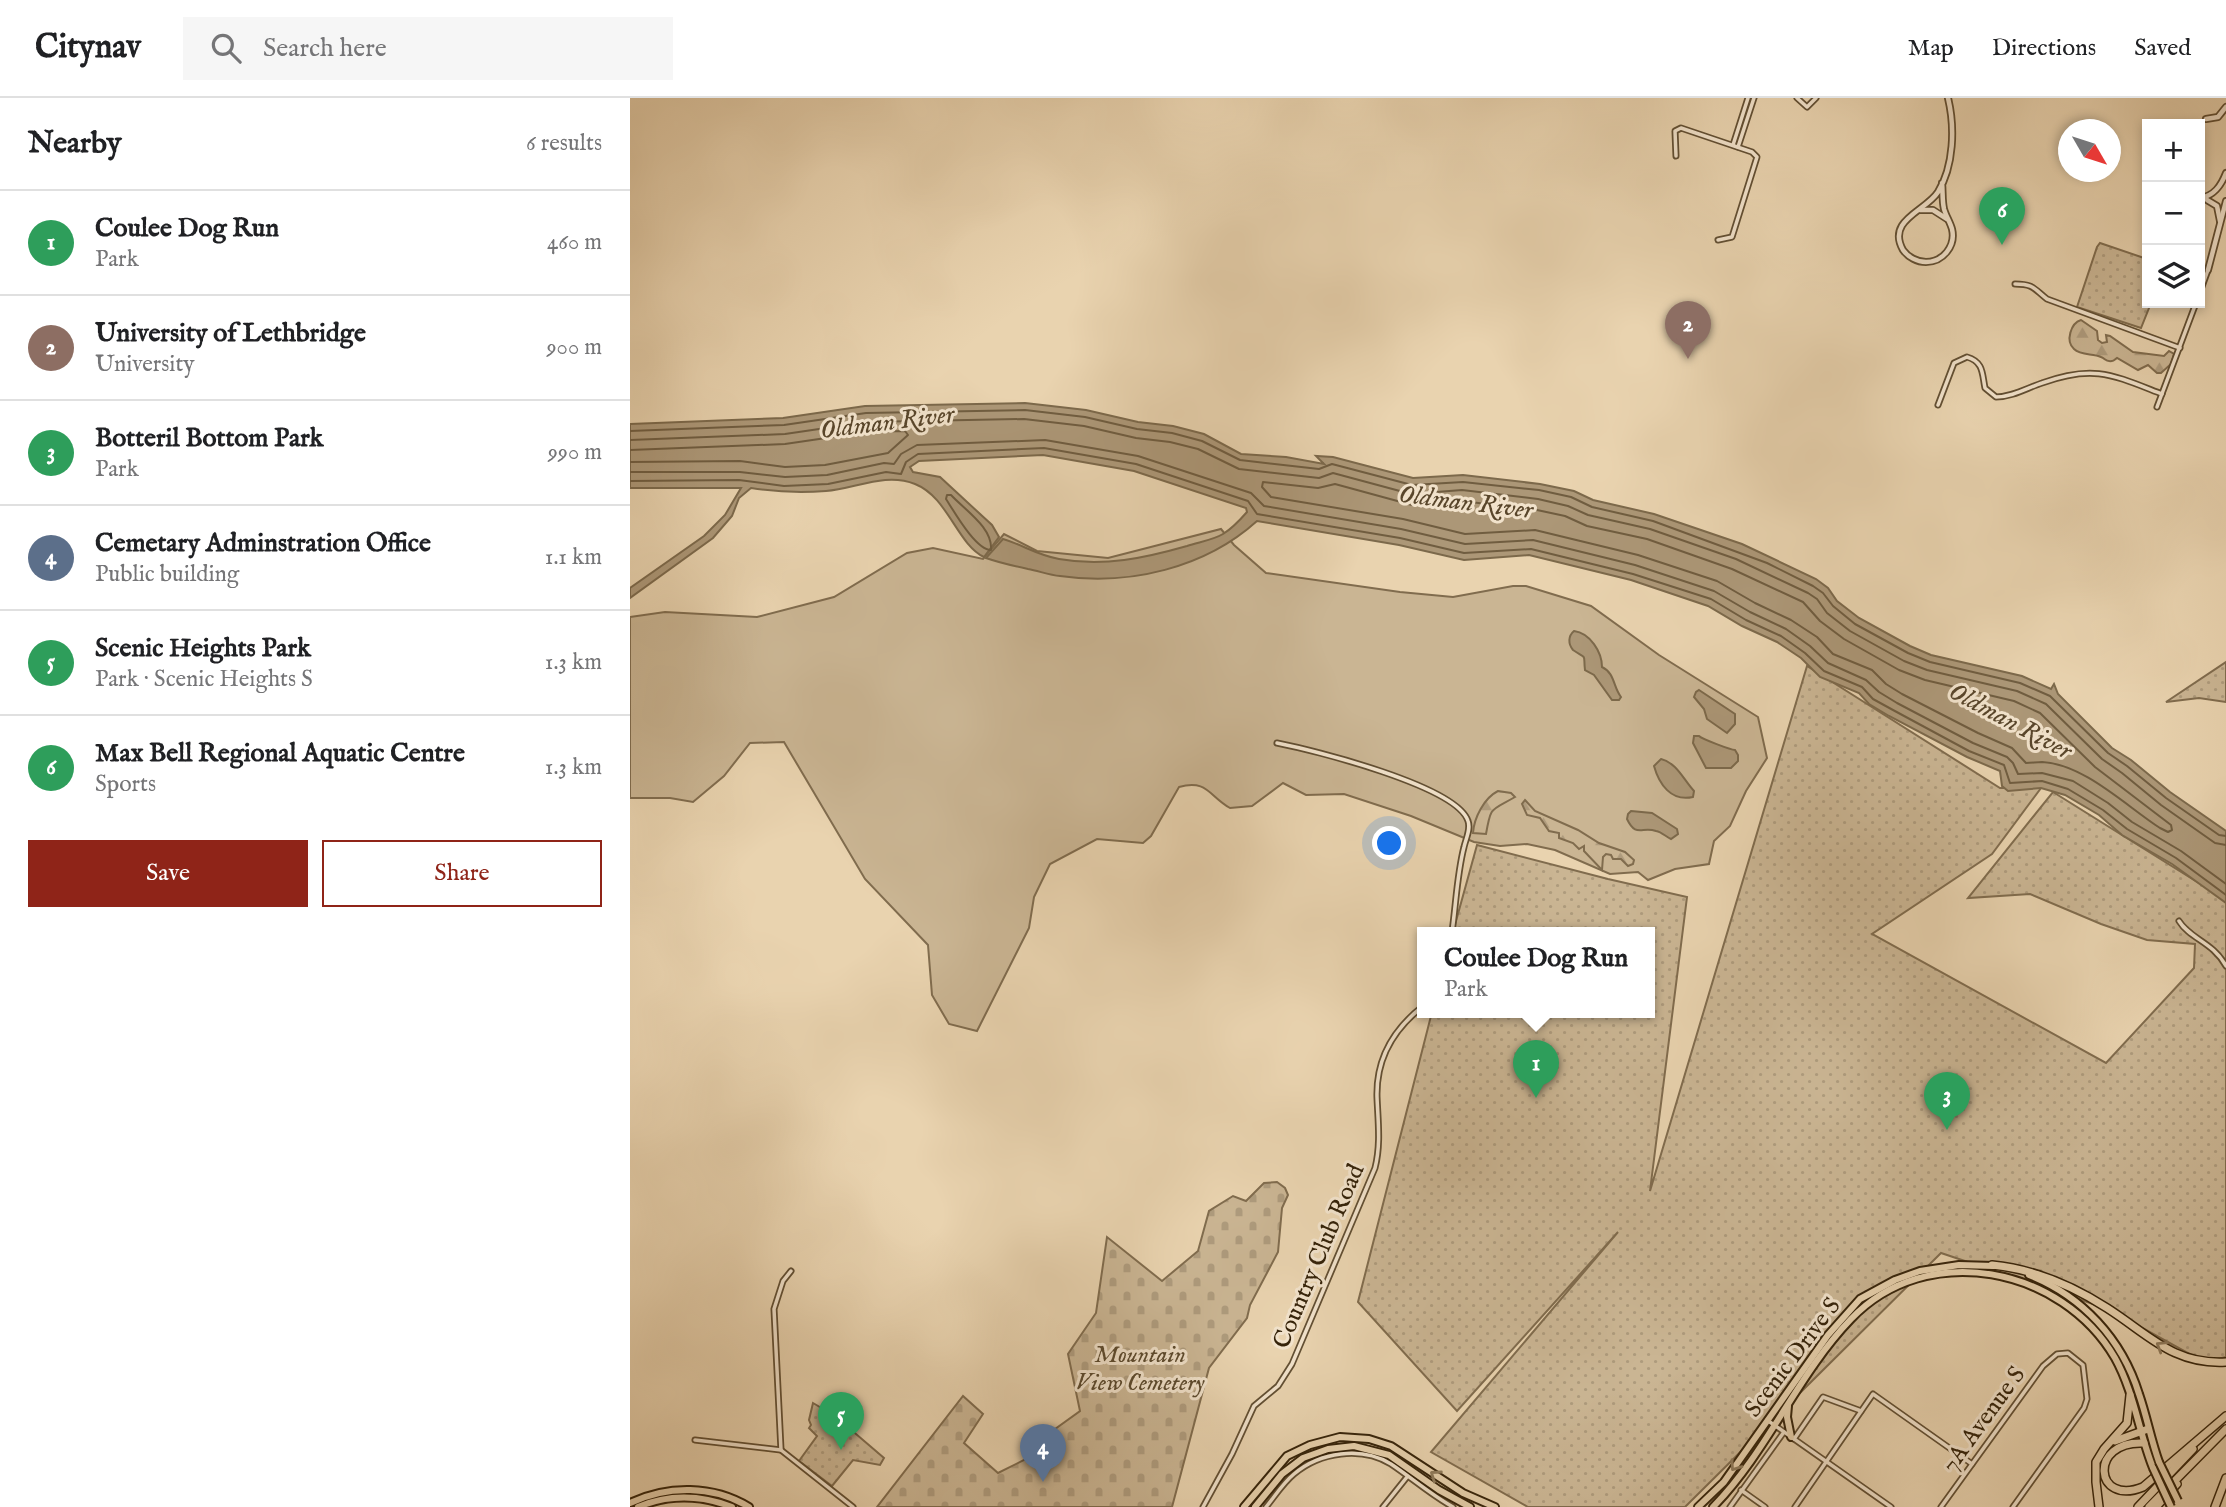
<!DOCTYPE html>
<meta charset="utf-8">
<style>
body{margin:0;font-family:"IM FELL English",serif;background:#f6f6f6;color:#202124}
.controls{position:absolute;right:21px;top:21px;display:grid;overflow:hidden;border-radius:0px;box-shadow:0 4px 10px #0003}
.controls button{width:63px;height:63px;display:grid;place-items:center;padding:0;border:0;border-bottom:2px solid #e0e0e0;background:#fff;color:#202124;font:35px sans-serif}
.compass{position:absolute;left:1428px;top:21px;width:63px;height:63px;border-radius:50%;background:#fff;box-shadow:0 4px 10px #0003;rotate:129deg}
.you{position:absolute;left:760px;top:746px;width:24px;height:24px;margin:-18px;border:5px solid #fff;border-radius:50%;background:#1a73e8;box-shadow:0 0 0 10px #1a73e833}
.badge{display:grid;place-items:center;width:46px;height:46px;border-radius:50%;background:#8f2418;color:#fff;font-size:23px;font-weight:700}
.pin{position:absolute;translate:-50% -58px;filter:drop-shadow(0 2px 4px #0008)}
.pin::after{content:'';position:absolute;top:37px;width:24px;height:21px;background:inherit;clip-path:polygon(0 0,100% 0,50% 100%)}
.popup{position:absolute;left:787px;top:829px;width:238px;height:91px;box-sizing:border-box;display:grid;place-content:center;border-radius:0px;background:#fff;filter:drop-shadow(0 2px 5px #0005);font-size:23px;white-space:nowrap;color:#757577}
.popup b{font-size:26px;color:#202124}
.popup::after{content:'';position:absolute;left:50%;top:100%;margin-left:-14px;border:14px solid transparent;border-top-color:#fff}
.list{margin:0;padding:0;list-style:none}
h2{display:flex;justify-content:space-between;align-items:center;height:91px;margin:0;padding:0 28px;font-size:30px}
h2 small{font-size:23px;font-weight:400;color:#757577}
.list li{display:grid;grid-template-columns:46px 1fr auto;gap:21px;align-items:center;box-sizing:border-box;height:105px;padding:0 28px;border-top:2px solid #e0e0e0}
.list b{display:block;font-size:26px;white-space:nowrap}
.list p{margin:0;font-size:23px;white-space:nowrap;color:#757577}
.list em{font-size:23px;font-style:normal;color:#757577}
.actions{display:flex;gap:14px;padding:21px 28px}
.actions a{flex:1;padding:16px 0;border:2px solid #8f2418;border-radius:0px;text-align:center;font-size:24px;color:#8f2418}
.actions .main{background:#8f2418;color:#fff}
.icon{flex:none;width:38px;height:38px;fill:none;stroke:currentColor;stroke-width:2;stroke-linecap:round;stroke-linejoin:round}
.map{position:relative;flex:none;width:1596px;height:1409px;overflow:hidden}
header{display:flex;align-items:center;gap:42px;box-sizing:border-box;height:98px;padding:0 35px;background:#fff;border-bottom:2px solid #e0e0e0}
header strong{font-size:33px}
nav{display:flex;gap:38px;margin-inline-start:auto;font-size:24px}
.search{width:490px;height:63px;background:#f6f6f6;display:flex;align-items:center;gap:18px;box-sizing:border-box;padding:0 24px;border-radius:0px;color:#757577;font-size:26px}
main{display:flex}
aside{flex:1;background:#fff}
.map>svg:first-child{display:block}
.green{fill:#cab593;stroke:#806c4e;stroke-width:2}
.forest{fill:url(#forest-firs);stroke:#806c4e;stroke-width:2}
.cemetery{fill:url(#cemetery-stones);stroke:#806c4e;stroke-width:2}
.park{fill:url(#park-dots);stroke:#806c4e;stroke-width:2}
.water{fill:#ac9777;stroke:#7c694b;stroke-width:2}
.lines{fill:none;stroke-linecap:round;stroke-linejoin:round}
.shore{stroke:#705d40;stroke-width:2}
.minor-casing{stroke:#624f33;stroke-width:7}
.tertiary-casing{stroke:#624f33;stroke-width:8}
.primary-casing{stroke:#35230a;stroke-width:10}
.motorway-casing{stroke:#35230a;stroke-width:10}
.minor{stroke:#f1e2cb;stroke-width:3.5}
.tertiary{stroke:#f1e2cb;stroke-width:4.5}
.primary{stroke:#e9d3af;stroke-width:6}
.motorway{stroke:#e9d3af;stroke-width:7}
.primary-bridge-casing{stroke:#35230a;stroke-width:10;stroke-linecap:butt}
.primary-bridge{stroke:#e9d3af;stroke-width:6}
.oneway{stroke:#8f7b5c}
.labels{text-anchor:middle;stroke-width:6;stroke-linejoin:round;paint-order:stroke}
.street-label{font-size:24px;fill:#35230a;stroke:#f1e2cb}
.park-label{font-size:24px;font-style:italic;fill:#5a482c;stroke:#f1e2cb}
.water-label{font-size:26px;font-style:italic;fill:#59462b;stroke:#f1e2cb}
</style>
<header>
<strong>Citynav</strong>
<div class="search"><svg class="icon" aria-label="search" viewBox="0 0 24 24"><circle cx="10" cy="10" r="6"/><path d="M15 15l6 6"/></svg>Search here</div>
<nav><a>Map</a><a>Directions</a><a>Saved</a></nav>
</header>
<main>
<aside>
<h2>Nearby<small>6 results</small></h2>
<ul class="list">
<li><span class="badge" style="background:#2e9e5b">1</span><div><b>Coulee Dog Run</b><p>Park</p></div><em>460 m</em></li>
<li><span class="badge" style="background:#8d6e63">2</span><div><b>University of Lethbridge</b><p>University</p></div><em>900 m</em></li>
<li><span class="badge" style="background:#2e9e5b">3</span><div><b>Botteril Bottom Park</b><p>Park</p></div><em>990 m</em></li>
<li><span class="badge" style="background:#5c6f8a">4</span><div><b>Cemetary Adminstration Office</b><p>Public building</p></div><em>1.1 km</em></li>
<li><span class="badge" style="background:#2e9e5b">5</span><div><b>Scenic Heights Park</b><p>Park · Scenic Heights S</p></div><em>1.3 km</em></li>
<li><span class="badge" style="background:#2e9e5b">6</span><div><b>Max Bell Regional Aquatic Centre</b><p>Sports</p></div><em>1.3 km</em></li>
</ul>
<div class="actions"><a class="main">Save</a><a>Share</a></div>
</aside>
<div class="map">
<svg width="1596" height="1409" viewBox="0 0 1596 1409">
<defs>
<pattern id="forest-firs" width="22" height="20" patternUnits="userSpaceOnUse" patternTransform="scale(1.75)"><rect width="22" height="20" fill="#cab593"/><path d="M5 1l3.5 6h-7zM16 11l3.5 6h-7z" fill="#ae9b7d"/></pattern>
<pattern id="cemetery-stones" width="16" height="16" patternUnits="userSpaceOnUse" patternTransform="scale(1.75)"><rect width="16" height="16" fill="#cab593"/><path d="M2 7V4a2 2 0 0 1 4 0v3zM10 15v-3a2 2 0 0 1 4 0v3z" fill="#ae9b7d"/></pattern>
<pattern id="park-dots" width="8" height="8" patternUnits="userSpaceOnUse" patternTransform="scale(1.75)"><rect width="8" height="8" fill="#cab593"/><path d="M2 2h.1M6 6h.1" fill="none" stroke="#ae9b7d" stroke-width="1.8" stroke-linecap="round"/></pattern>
</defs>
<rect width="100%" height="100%" fill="#e9d3af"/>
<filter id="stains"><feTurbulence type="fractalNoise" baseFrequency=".00286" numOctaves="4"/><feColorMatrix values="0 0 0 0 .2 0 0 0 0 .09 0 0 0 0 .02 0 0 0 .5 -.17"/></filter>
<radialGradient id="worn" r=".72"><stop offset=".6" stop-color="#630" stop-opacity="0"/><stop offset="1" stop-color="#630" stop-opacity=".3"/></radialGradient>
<!-- green -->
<path class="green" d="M591,431L604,447L636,475L770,494L823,499L883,488H896L961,508L1029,557L1128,619L1137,660L1116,693L1100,728L1084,743L1079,766L1045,771L1018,782L1008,774L980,776L925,752L897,746L870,748L844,744L781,718L714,696L676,697L653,685L622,708L600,710C579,698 577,681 549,689L521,738L513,745L467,741L420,766L404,799L399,830L347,933L319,926L302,897L298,847L235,781L154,644L120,645L94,678L63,704L40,700H0V519L35,514L127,519L204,499L277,455L303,450L353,461L374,436L407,453L478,460Z"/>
<!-- forest -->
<g class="forest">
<path d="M1451,222L1467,233L1468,242L1472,245L1477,244L1476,237L1480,238L1503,254L1534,258L1539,253L1544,256L1541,266L1531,275H1527L1518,267L1508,272L1487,260C1485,261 1484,263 1482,263C1475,264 1476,261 1471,259C1463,255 1451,258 1444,251C1435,243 1441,225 1451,222Z"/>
<path d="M868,693L881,695L885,699C861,713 861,707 856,736L843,735C844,720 854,700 868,693Z"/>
<polygon points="895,702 905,713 948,732 969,745 995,754 1004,762 1003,766 998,768 991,761 983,761 981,757 976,756 973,759 972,772 954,753 954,748 949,751 943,745 929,740 929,735 919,733 910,720 897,717 892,706"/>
</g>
<!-- cemetery -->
<polygon class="cemetery" points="647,1084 655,1090 658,1097 652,1110 648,1154 620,1207 617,1220 579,1270 542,1409 247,1409 333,1298 353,1316 334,1345 368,1375 396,1361 414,1339 450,1313 438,1256 466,1215 477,1139 532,1183 568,1153 579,1113 603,1098 616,1103 634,1085"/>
<!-- park -->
<g class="park">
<polygon points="1470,145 1517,161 1517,205 1521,205 1511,230 1447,209 1467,149"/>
<polygon points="1596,564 1596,604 1569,600 1536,604"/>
<polygon points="1177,568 1370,690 1411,690 1362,756 1242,836 1476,965 1564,870 1565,846 1517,842 1471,826 1400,796 1338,800 1423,694 1596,802 1596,1259 1574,1264 1478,1211 1311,1155 1055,1409 898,1409 801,1354 988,1134 827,1313 728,1204 802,914 1020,914 1020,834 823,834 847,747 978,781 1057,799 1020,1093"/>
<polygon points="183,1305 205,1318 254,1360 250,1367 223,1362 202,1388 169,1363 187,1338 179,1330 181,1327 179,1322"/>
</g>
<!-- water -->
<g class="water">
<path d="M395,305L456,312L508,324L543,328L574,336L611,356L656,359L694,366L686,358L703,359L783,380L833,377L910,386L944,393L963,402L1024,416L1112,446L1186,481L1198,490L1207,503L1229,520L1280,548L1301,557L1392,578L1421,591L1424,586L1428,596L1482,650L1501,662L1540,694L1596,733V805L1542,766L1492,737L1469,717L1435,697L1411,690L1378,693L1372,688L1370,673L1337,659L1259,618L1239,606L1229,595L1190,579L1171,560L1147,544L1112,528L1078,508L1001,482L899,457L834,462L769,447L627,423C575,470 499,488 430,478C419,477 409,473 398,471C384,468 370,465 356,460L373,441C393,447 407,457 429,461C474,469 515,460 557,448C569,444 583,442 593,436C603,430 610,422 617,414L616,410L504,373L413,357L289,363L280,369L283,374L310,379L362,427L369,439L354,459C327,446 318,399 285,386C255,374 225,391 196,393C170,395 146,394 121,390L109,400L102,418L83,440L0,500V490L74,438L95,417L111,390H0V326L153,320L235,308Z"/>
<path d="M944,533C960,535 972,554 972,569C985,575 983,589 991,599L989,602H982L964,577L955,572C953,555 958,562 943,552C938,546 938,538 944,533Z"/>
<polygon points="1069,592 1105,616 1105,626 1097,635 1077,621 1074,611 1064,599 1066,594"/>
<path d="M1064,638H1069C1072,641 1101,652 1105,652L1108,657V663L1101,670H1076L1063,645Z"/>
<path d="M1031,661C1047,665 1053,681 1064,693L1063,699C1041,704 1029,686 1024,668Z"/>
<path d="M1001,713L1022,715L1047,731L1048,736L1041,741C1036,739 1032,734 1026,733C1012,728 1006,740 997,721L998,716Z"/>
</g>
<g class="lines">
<!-- shore -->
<g class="shore">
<polyline points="0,333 154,327 236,315 395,312 455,319 507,331 542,335 572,343 610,362 689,371 702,366 782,387 833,384 909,392 941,399 962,409 1023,423 1137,465 1183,488 1193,495 1203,508 1225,526 1278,555 1300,564 1390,585 1420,598 1478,655 1497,668 1536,700 1589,737 1596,738"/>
<polyline points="0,342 155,336 237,324 394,321 454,328 506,340 540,344 568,351 609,371 689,380 703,375 781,396 832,392 908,401 938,408 958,417 1020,431 1106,461 1178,495 1187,501 1197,515 1220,533 1274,563 1297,572 1387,593 1416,606 1472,661 1492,675 1531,707 1585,745 1596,747"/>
<polyline points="0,352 155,346 237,334 275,333 278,337 258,355 195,367 155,369 110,363 0,364"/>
<polyline points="0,374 110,374 155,379 197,377 254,365 264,366 271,356 287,347 415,342 508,358 621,395 634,408 771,431 835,446 903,442 1005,467 1084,493 1120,514 1156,531 1180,548 1198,565 1236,582 1249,594 1267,605 1343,645 1377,659 1383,665 1388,676 1412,675 1443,683 1478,705 1502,724 1551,753 1596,786"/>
<polyline points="0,383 109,382 154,388 198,386 256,374 271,376 276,364 288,356 414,350 506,366 618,403 627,416 770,440 834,455 901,451 1003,476 1081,501 1116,522 1151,538 1175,555 1194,573 1232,589 1243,601 1263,612 1339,653 1374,667 1380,685 1412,683 1438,691 1473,712 1497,731 1546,760 1596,797"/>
<path d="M633,384L688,390L705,386L782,407L832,403L907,412L935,418L957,428L1017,441L1102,471L1173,504L1190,523L1214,541L1269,572L1295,582L1384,603L1410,615L1465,669L1541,727L1542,732L1538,734L1530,730C1496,708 1454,666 1412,664C1407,664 1401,665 1396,665L1382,650L1348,635L1272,596L1256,586L1242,572L1203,556L1187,539L1161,522L1125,505L1087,483L1008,457L905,432L835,436L773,421L641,399L632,389Z"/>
<path d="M317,397H321C336,413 363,430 361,452C346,452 325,415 316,401Z"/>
</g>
<defs>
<g id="minor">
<polyline points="1167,0 1177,9 1186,0"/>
<polyline points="1103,47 1118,0"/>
<polyline points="1108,49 1124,0"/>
<polyline points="1046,58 1045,33 1051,30 1122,54 1127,59 1102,139 1088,142"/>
<path d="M1385,186C1404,186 1404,191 1417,201L1550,250"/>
<polyline points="1570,194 1578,172"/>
<path d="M1308,307L1324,265L1337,259C1354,264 1352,276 1355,290L1366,299C1382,299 1397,290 1412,285C1464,266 1483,277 1532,296"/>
<polyline points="1527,309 1566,205"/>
<path d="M647,645C683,652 827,688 838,723C841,731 836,740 834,749C827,776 826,806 822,834"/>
<path d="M1549,823C1560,841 1583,844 1596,868"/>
<polyline points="1137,1322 1261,1409"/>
<polyline points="1164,1341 1193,1299 1231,1313"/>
<polyline points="65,1342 151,1352 223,1409"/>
<polyline points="151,1352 144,1211 153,1183 161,1173"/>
<polyline points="1111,1392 1135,1409"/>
<path d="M573,1409L602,1356L624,1308L648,1288L662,1266L745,1070C751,1046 748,1024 747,999C746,961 764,931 792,909"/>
<path d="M636,1409C645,1398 653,1385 664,1376C690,1354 731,1348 761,1366C782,1380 801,1397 823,1409"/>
<polyline points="753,1409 777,1379"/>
<polyline points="1100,1409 1154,1334"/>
<polyline points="1165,1409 1243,1296 1342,1366"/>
<polyline points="1311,1409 1413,1268 1427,1256 1438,1255 1453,1267 1457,1301 1454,1310 1383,1409"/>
</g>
<g id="tertiary">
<polyline points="1576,21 1588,19 1596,9"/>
<path d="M1312,85C1313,94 1312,102 1314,111C1316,118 1320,124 1322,131C1326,148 1313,164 1296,164C1287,164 1278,159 1273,152C1256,122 1296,113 1308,94C1324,68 1325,29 1318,0"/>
<path d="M1570,100C1584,98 1591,88 1596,75"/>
<polyline points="1577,102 1587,108 1590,123"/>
<polyline points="1290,112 1303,112 1317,121"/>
<polyline points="1578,172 1596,103"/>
</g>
<g id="primary">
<path d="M1399,1177C1452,1198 1492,1241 1509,1296C1517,1319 1521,1342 1529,1364"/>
<polyline points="1158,1308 1157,1319 1161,1339"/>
<path d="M0,1405C38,1387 83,1387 119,1409"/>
<path d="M8,1409C39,1396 71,1397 102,1409"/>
<polyline points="614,1409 657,1358 680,1347 710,1339 739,1341 761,1348 833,1395 865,1409"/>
<polyline points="625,1409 652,1376 673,1360 698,1351 724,1348 759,1357 809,1392 840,1409"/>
<polyline points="1068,1409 1094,1384 1198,1237 1230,1201 1265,1182 1290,1173 1329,1167 1364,1168"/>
<path d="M1083,1409C1138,1353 1167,1277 1221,1221C1297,1141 1432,1169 1485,1260C1504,1294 1509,1335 1523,1370"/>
</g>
<g id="motorway">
<path d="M1362,1167C1403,1171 1443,1188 1477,1210C1518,1236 1543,1267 1596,1264"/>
<polyline points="1485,1343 1518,1331"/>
<path d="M1514,1345C1458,1342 1464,1409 1513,1389L1596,1318"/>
<polyline points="1469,1409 1466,1384 1466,1364 1474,1351 1497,1325 1500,1297"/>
<polyline points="1508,1409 1563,1351"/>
<polyline points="1519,1409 1596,1331"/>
<polyline points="1526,1409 1547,1386"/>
<polyline points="1585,1409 1596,1380"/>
</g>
</defs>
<!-- minor casing -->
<use href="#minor" class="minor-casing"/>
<!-- tertiary casing -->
<use href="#tertiary" class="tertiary-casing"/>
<!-- primary casing -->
<use href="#primary" class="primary-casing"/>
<!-- motorway casing -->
<use href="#motorway" class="motorway-casing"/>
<!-- minor -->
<use href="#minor" class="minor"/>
<!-- tertiary -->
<use href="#tertiary" class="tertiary"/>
<!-- primary -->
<use href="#primary" class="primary"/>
<!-- motorway -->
<use href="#motorway" class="motorway"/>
<defs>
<g id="primary-bridge">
<polyline points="1529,1364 1548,1403"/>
<polyline points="1523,1370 1541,1409"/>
</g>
</defs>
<!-- primary-bridge casing -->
<use href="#primary-bridge" class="primary-bridge-casing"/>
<!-- primary-bridge -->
<use href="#primary-bridge" class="primary-bridge"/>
</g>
<!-- one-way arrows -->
<defs><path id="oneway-chevron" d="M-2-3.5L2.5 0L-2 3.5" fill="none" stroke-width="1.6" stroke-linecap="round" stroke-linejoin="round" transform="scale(1.75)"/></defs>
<g class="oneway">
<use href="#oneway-chevron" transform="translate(1531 1248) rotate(-148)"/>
<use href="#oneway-chevron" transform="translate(1105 1368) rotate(125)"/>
<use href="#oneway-chevron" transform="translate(805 1377) rotate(-145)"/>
</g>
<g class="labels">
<!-- street labels -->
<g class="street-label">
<text transform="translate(688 1158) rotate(-67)" y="8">Country Club Road</text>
<text transform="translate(1162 1259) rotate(-53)" y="8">Scenic Drive S</text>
<text transform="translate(1353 1321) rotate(-54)" y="8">7A Avenue S</text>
</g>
<!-- park labels -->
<g class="park-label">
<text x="510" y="1264">Mountain<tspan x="510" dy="28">View Cemetery</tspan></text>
</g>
<!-- water labels -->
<g class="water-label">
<text transform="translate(257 323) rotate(-7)" y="9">Oldman River</text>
<text transform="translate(836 403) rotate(7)" y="9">Oldman River</text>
<text transform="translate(1381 622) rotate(28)" y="9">Oldman River</text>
</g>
</g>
<rect width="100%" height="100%" filter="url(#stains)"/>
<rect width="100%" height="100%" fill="url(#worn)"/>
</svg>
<div class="controls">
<button>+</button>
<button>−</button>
<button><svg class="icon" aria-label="layers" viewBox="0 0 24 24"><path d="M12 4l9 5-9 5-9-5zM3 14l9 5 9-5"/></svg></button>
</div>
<svg class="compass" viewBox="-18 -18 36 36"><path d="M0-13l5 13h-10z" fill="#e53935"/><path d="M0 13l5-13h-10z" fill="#757577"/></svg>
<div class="you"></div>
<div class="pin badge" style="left:906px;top:1000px;background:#2e9e5b">1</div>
<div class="popup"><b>Coulee Dog Run</b>Park</div>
<div class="pin badge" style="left:1058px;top:261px;background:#8d6e63">2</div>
<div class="pin badge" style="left:1317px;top:1032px;background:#2e9e5b">3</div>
<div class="pin badge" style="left:413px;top:1384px;background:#5c6f8a">4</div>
<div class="pin badge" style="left:211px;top:1352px;background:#2e9e5b">5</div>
<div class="pin badge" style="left:1372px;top:147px;background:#2e9e5b">6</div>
</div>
</main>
